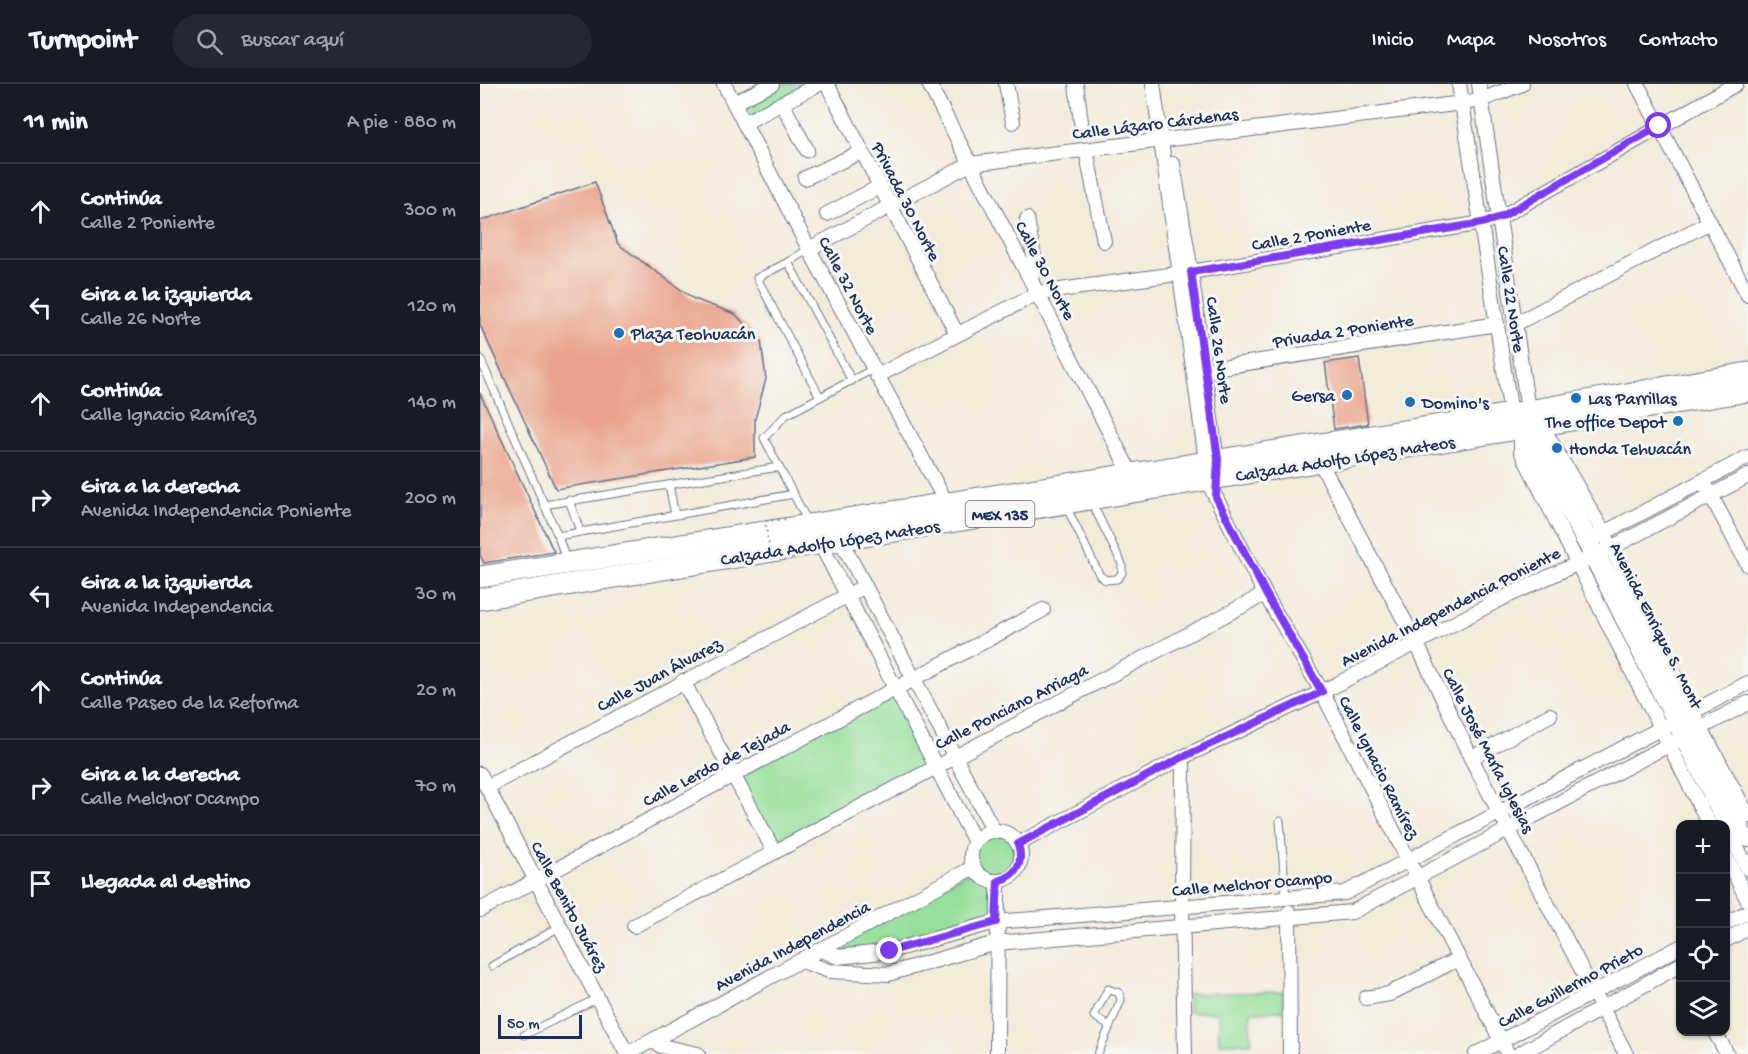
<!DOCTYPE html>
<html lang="es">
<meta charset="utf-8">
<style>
body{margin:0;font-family:"Gochi Hand",sans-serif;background:#242831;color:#f1f3f6}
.controls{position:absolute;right:18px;bottom:18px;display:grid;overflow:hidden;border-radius:12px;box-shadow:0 2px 4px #0004}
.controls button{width:54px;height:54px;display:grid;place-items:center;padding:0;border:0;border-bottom:2px solid #363941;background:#171b24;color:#f1f3f6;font:30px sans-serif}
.scale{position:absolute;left:18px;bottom:15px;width:84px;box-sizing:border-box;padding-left:6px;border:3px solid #1b2f5e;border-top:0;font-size:16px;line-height:21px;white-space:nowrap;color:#1b2f5e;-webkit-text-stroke:4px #f6f6f2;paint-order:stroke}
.stop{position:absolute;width:18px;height:18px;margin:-14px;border:4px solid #7c3aed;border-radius:50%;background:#fff}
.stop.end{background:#7c3aed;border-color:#fff;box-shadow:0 2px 6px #0008}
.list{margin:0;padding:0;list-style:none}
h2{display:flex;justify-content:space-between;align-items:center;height:78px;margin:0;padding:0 24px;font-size:26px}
h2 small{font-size:20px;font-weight:400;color:#9ea1a6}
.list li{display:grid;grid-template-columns:39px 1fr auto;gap:18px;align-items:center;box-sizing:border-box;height:96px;padding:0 24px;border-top:2px solid #363941}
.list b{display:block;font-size:22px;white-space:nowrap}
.list p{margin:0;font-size:20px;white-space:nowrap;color:#9ea1a6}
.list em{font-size:20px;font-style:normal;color:#9ea1a6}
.icon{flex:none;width:33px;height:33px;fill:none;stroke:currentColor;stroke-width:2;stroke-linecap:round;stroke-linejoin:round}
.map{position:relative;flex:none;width:1268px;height:970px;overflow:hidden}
header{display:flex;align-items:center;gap:36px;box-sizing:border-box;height:84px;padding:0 30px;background:#171b24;border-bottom:2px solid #363941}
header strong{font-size:28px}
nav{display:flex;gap:33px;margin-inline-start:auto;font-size:21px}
.search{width:420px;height:54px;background:#242831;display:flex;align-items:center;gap:15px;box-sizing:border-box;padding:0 21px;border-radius:33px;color:#9ea1a6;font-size:22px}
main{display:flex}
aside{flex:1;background:#171b24}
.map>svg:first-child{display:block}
.green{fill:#95df9a;stroke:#58877c;stroke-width:1.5}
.building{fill:#eaa38a}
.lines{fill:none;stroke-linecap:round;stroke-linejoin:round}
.lane-casing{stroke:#677189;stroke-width:9}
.street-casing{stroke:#677189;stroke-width:16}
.primary-casing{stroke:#677189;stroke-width:23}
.lane{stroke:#fff;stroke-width:7}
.street{stroke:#fff;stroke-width:14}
.primary{stroke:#fff;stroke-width:21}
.path-bridge{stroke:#677189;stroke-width:2;stroke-dasharray:1.5 4.5;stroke-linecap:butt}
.route{stroke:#7c3aed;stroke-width:8}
.poi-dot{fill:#1f6fb2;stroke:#f6f6f2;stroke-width:2}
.labels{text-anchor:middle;stroke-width:6;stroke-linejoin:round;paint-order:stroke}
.shield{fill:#f6f6f2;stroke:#5d6b8a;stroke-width:1.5}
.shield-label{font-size:16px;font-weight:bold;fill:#1b2f5e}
.street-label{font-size:18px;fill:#1b2f5e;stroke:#f6f6f2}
.poi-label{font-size:18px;fill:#1b2f5e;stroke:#f6f6f2;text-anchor:start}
</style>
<header>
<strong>Turnpoint</strong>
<div class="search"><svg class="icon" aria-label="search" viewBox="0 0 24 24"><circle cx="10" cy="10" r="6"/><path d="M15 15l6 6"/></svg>Buscar aquí</div>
<nav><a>Inicio</a><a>Mapa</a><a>Nosotros</a><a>Contacto</a></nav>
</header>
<main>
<aside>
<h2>11 min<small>A pie · 880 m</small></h2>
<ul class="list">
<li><svg class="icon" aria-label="ahead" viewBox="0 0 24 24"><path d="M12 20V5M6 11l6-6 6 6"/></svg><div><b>Continúa</b><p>Calle 2 Poniente</p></div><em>300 m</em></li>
<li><svg class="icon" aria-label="left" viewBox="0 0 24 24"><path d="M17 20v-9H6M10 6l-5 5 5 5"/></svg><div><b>Gira a la izquierda</b><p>Calle 26 Norte</p></div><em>120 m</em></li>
<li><svg class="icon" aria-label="ahead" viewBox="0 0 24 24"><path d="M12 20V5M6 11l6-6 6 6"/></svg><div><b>Continúa</b><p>Calle Ignacio Ramírez</p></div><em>140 m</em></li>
<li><svg class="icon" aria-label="right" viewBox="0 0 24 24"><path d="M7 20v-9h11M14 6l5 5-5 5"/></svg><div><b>Gira a la derecha</b><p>Avenida Independencia Poniente</p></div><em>200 m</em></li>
<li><svg class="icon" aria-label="left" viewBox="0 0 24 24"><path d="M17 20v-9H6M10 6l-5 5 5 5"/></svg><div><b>Gira a la izquierda</b><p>Avenida Independencia</p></div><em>30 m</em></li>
<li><svg class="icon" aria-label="ahead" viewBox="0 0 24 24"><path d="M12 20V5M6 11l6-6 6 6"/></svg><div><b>Continúa</b><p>Calle Paseo de la Reforma</p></div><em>20 m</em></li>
<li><svg class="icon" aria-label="right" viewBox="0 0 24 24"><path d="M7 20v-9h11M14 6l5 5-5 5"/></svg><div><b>Gira a la derecha</b><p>Calle Melchor Ocampo</p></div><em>70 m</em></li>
<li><svg class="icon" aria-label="arrive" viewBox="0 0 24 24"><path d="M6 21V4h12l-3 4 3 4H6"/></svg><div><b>Llegada al destino</b></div></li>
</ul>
</aside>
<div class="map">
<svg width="1268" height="970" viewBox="0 0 1268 970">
<rect width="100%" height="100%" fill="#f6f6f2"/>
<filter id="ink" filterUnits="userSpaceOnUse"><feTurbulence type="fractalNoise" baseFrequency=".0167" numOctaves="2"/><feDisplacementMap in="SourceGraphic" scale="12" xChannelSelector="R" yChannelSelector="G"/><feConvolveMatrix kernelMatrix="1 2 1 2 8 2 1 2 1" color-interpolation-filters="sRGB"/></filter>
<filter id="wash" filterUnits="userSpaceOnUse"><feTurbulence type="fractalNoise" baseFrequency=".008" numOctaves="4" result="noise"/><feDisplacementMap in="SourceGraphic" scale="24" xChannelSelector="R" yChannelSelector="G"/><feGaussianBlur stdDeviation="1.35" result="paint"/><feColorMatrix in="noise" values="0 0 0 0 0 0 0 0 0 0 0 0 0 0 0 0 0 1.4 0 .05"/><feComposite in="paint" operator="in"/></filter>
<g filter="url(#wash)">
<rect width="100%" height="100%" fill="#f3ebd9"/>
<!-- green -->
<g class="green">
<polygon points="292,0 340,0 264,39 254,19"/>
<polygon points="418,604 456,682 294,767 253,690"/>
<circle cx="516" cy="772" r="23"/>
<polygon points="493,785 505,796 516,800 516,838 379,869 348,865"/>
<polygon points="803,908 803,927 771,928 771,959 739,959 739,929 708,928 708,910"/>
</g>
<g id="blocks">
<!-- building -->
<g class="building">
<polygon points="115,98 138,160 214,215 255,230 281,257 286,295 275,335 275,373 76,405 0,241 0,137"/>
<polygon points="879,274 888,340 854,345 845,279"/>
<polygon points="0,309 74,468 4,479 0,471"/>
</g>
</g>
</g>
<g filter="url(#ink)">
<use href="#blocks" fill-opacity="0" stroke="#677189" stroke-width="1.5"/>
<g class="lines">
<defs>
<g id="lane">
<polyline points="308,178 329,165"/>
<polyline points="0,274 78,452 86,476"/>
<polyline points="340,313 277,194 308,178 372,297"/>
<polyline points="299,383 284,354 306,331 393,285"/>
<polyline points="189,401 195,431"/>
<polyline points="89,416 100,447"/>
<polyline points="64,421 299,383 328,438"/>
<polyline points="586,422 620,492 626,496 637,495 642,489 642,480 611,417"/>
<polyline points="78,452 314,410"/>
<polyline points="800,737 806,814"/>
<polyline points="12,882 81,842"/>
<polyline points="44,951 118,914"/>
<polyline points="618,970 641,916 639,909 628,905 614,932 629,942"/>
</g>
<g id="street">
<polyline points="244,0 329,165 466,418"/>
<polyline points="347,0 477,250"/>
<polyline points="449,0 651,390"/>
<polyline points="526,0 533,38"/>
<polyline points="596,0 601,38"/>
<polyline points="673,0 726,376 727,396 785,510 842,608 1028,970"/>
<polyline points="979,0 1031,330"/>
<polyline points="999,0 1048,326"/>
<polyline points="1157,0 1268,211"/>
<polyline points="254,19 292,0"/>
<polyline points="302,19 327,66"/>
<polyline points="264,39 339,0"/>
<polyline points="606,66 624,157"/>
<polyline points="693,80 711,188 738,385"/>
<polyline points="325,94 381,68"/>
<polyline points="347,130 399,103"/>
<polyline points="547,135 555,178 551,196"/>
<polyline points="329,165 490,80 983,19 1001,16 1042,0"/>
<polyline points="1035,240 1230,138"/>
<polyline points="716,287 1017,240"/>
<polyline points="397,292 558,209 711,188 1002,139 1021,133 1256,0"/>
<polyline points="1062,342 1124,449 1213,629 1268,732"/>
<polyline points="1052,343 1268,756"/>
<polyline points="1041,345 1104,458 1245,740"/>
<polyline points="1041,345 1041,367 1229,740"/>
<polyline points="840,378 936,558 991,674 1146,970"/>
<polyline points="1227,404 1268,481"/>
<polyline points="358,451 514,747"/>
<polyline points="1116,453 1268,373"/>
<polyline points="338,455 495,758"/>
<polyline points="203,597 294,767"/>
<polyline points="703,673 702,822 705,970"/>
<polyline points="991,674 1070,631"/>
<polyline points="0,690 147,970"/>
<polyline points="7,703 385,502"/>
<polyline points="1246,742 1268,785"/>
<circle cx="516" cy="772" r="25"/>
<polyline points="538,760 703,673 842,608 1021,515 1131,464 1268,392"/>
<polyline points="1246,773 1268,817"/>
<polyline points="0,826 563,526"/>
<polyline points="809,828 810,970"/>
<polyline points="1246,839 1268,828"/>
<polyline points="154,842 785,510"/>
<polyline points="1246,856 1268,844"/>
<polyline points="342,866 358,873 410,867 516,838 865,809 1268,599"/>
<polyline points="322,877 349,887 408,890 516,859 872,828 1268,619"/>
<polyline points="886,914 909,910 978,875"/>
<polyline points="1235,948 1247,970"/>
<polyline points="172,957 181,962 218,970"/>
<polyline points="147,970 494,783"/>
<polyline points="517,970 518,797"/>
<polyline points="996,970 1200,863"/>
<polyline points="1039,970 1200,881"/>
</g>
<g id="primary">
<polyline points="0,493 1031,330 1268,289"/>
<polyline points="0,515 1268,307"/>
</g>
</defs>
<!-- lane casing -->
<use href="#lane" class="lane-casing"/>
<!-- street casing -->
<use href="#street" class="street-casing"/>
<!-- primary casing -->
<use href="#primary" class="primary-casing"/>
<!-- lane -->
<use href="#lane" class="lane"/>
<!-- street -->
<use href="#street" class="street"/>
<!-- primary -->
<use href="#primary" class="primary"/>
<!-- path-bridge -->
<polyline class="path-bridge" points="305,435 285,437 291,474 315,473"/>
</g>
</g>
<g class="lines" filter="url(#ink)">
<!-- route -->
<path class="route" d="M410,867L516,838L518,797C537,791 544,779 538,760L703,673L842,608L786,510L736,413L738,375L711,188L1002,139L1021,133L1179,42"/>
</g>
<!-- markers -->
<g class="poi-dot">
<circle cx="139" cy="249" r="6"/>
<circle cx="867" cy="311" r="6"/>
<circle cx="1096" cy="314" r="6"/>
<circle cx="930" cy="318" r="6"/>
<circle cx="1198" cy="337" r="6"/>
<circle cx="1077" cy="364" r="6"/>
</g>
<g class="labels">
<!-- shield labels -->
<rect class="shield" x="485.5" y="417" width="69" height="26" rx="4.5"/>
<g class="shield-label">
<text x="520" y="436">MEX 135</text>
</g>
<!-- street labels -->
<g class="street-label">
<text transform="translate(675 39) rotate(-7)" y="6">Calle Lázaro Cárdenas</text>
<text transform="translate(427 117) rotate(63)" y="6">Privada 30 Norte</text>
<text transform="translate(831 150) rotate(-10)" y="6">Calle 2 Poniente</text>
<text transform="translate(566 186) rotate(62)" y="6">Calle 30 Norte</text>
<text transform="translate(369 201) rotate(62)" y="6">Calle 32 Norte</text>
<text transform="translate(1032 215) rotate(81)" y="6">Calle 22 Norte</text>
<text transform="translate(863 246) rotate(-9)" y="6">Privada 2 Poniente</text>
<text transform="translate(740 266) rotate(82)" y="6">Calle 26 Norte</text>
<text transform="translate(865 374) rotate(-9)" y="6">Calzada Adolfo López Mateos</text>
<text transform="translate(350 458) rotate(-9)" y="6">Calzada Adolfo López Mateos</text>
<text transform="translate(970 522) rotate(-27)" y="6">Avenida Independencia Poniente</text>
<text transform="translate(1177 541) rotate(63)" y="6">Avenida Enrique S. Mont</text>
<text transform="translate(179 590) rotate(-28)" y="6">Calle Juan Álvarez</text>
<text transform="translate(531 622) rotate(-27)" y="6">Calle Ponciano Arriaga</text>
<text transform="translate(1009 666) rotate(63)" y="6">Calle José María Iglesias</text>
<text transform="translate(236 679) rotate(-28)" y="6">Calle Lerdo de Tejada</text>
<text transform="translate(900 683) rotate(63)" y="6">Calle Ignacio Ramírez</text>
<text transform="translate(772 799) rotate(-5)" y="6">Calle Melchor Ocampo</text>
<text transform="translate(90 822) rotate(62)" y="6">Calle Benito Juárez</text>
<text transform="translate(312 861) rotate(-28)" y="6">Avenida Independencia</text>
<text transform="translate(1090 901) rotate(-28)" y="6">Calle Guillermo Prieto</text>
</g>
<!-- poi labels -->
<g class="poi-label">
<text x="151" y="255">Plaza Teohuacán</text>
<text x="855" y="317" text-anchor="end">Gersa</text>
<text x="1108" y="320">Las Parrillas</text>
<text x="942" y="324">Domino's</text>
<text x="1186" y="343" text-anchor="end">The office Depot</text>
<text x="1089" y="370">Honda Tehuacán</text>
</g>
</g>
</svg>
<div class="controls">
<button>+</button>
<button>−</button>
<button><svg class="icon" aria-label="locate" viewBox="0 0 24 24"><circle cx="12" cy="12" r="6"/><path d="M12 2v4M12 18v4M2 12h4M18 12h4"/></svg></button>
<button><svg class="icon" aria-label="layers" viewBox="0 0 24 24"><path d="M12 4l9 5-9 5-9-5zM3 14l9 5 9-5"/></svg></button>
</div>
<div class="scale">50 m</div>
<div class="stop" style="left:1179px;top:42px"></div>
<div class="stop end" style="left:410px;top:867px"></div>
</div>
</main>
